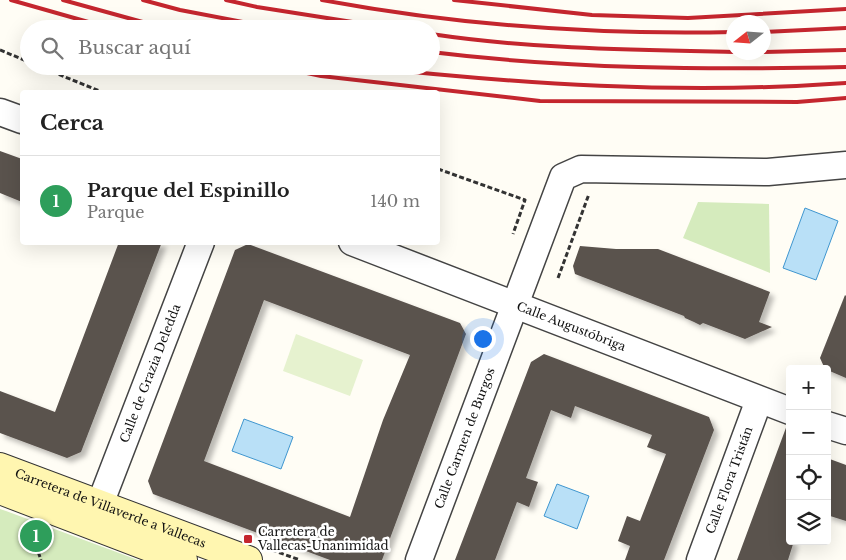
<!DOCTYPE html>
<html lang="es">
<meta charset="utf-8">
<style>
body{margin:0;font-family:"Libre Baskerville",serif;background:#f6f6f6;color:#222}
.controls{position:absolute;right:15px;bottom:15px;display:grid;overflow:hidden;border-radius:5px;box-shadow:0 5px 20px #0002}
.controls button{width:45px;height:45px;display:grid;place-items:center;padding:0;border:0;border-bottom:1px solid #e0e0e0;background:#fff;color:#222;font:25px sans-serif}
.compass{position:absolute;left:726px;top:15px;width:45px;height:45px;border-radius:50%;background:#fff;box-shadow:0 5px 20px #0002;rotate:253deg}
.you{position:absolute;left:482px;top:338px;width:18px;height:18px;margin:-12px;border:4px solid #fff;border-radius:50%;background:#1a73e8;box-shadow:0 0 0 8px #1a73e833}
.badge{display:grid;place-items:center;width:32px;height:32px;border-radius:50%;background:#7c3aed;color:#fff;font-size:16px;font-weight:700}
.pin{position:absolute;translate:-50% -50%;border:2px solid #fff;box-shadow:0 1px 5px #0006}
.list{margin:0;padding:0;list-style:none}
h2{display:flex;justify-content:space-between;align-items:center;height:65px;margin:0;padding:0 20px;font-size:21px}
h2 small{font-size:16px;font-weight:400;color:#767676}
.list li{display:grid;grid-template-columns:32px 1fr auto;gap:15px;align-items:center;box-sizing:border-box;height:90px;padding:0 20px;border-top:1px solid #e0e0e0}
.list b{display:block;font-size:19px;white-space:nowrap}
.list p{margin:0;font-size:16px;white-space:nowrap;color:#767676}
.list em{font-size:16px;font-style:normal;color:#767676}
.icon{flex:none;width:28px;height:28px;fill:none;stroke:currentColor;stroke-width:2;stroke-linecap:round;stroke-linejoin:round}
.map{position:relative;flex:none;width:846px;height:560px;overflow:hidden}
.search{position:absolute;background:#fff;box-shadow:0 5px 20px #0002;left:20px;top:20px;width:420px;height:55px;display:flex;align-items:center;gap:12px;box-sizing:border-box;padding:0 18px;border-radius:28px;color:#767676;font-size:19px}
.panel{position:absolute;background:#fff;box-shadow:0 5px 20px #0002;left:20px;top:90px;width:420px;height:155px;border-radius:5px}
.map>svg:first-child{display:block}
.green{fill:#d5ebbd}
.pitch{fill:#e6f2cf}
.water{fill:#b9e0f7;stroke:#3f96cf}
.building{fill:#5a524d;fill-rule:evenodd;filter:url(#shadow)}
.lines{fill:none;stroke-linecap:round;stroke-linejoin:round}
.minor-casing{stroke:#444;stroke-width:29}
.secondary-casing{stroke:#333;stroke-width:30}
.path{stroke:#333;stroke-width:3;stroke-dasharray:5 2.5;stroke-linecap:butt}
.minor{stroke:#fff;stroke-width:26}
.secondary{stroke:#fff6b0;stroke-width:28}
.rail{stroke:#c4262e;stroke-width:4}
.poi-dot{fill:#c4262e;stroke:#fff;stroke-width:2}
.labels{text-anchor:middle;stroke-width:5;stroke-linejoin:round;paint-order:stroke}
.street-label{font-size:12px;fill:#111;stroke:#fff}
.poi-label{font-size:12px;fill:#111;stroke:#fff;text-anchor:start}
</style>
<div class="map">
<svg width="846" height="560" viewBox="0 0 846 560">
<defs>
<filter id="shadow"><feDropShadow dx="4.5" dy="4.5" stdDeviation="2.5" flood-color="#0004"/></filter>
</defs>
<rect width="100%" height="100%" fill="#fffdf5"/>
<!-- green -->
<g class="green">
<polygon points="698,202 769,204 770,273 683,238"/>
<polygon points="0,509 6,511 138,560 0,560"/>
</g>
<!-- pitch -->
<polygon class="pitch" points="296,334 363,360 350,396 283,371"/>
<!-- water -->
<g class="water">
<polygon points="805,208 838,221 816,280 783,268"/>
<polygon points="244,419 293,437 281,469 232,451"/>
<polygon points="557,484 589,496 577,529 544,516"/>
</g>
<!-- building -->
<g class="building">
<polygon points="0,151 22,159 22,202 0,193"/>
<polygon points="119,242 162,242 81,452 67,458 0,433 0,391 55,412"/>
<path d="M248,244L460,323L466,334L382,560H330L153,494L148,481L235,250ZM264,300L410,355L383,420L350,517L204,461Z"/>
<polygon points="580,246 616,249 658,249 770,292 759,322 772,327 745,339 703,323 700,325 694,322 685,318 684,316 575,274 573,266"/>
<polygon points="845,295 846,296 846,378 825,369 820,358"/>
<polygon points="544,354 709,417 714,430 664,560 625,560 630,546 618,541 627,516 640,521 666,454 647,447 652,435 575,406 571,418 551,410 526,478 538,482 529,507 517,502 495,560 455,560 531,362"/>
<polygon points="787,425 790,426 790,541 794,541 788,560 737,560"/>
<polygon points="827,458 846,465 846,521 827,515"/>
</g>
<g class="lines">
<defs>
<g id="minor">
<polyline points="0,112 22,120"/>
<path id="s1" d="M352,242L790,411"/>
<polyline points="827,425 846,431"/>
<path id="s2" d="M100,504L201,242"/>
<path id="s3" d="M419,560L563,177L581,169L768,172L846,165"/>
<path id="s4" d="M700,560L759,400"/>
</g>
<g id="secondary">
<path id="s5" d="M0,467L248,560"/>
<polyline points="0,490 183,560"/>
</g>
</defs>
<!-- minor casing -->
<use href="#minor" class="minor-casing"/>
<!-- secondary casing -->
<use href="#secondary" class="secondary-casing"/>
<!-- path -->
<g class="path">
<polyline points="0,50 29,62"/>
<polyline points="38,66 102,92"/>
<polyline points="438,169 525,200 513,234"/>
<polyline points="558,278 589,194"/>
<polyline points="31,531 41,560"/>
<polyline points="272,550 300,560"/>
</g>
<!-- minor -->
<use href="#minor" class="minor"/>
<!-- secondary -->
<use href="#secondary" class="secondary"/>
<!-- rail -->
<g class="rail">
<polyline points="11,0 113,29"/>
<polyline points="63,0 168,29"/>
<polyline points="143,0 180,10 280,29"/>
<polyline points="226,0 257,7 397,29"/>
<path d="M322,0C456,25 596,35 734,32"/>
<polyline points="454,0 592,15 688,18 846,9"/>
<polyline points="764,32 846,28"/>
<path d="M431,34C531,49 633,50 734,52"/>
<path d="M431,52C569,69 707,70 846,67"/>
<polyline points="744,52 756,52"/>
<polyline points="764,52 846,50"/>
<polyline points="274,66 321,76 540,101 797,102 846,98"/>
<path d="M354,66C520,84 680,95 846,83"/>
</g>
</g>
<!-- markers -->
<rect class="poi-dot" x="243" y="534" width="10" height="10" rx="2.5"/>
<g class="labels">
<!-- street labels -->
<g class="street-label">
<text dy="4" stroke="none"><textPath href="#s1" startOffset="235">Calle Augustóbriga</textPath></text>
<text dy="4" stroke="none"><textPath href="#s2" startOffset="140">Calle de Grazia Deledda</textPath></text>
<text dy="4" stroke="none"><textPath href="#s3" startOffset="130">Calle Carmen de Burgos</textPath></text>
<text dy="4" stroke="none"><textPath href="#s4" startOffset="85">Calle Flora Tristán</textPath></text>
<text dy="4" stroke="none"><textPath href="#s5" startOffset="118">Carretera de Villaverde a Vallecas</textPath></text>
</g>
<!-- poi labels -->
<g class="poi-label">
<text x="258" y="536">Carretera de<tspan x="258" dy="14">Vallecas-Unanimidad</tspan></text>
</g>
</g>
</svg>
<div class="controls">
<button>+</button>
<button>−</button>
<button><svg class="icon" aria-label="locate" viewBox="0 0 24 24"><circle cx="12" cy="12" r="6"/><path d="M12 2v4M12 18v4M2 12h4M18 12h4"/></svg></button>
<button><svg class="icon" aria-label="layers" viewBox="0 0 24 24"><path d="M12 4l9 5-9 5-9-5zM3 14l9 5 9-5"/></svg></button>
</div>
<svg class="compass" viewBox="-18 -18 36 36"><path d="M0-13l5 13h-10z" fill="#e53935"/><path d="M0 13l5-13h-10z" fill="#767676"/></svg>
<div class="you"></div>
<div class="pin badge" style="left:36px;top:536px;background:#2e9e5b">1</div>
<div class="search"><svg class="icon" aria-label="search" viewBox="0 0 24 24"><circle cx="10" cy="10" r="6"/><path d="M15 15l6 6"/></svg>Buscar aquí</div>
<section class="panel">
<h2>Cerca<small></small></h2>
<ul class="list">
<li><span class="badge" style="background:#2e9e5b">1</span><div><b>Parque del Espinillo</b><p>Parque</p></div><em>140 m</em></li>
</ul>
</section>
</div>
